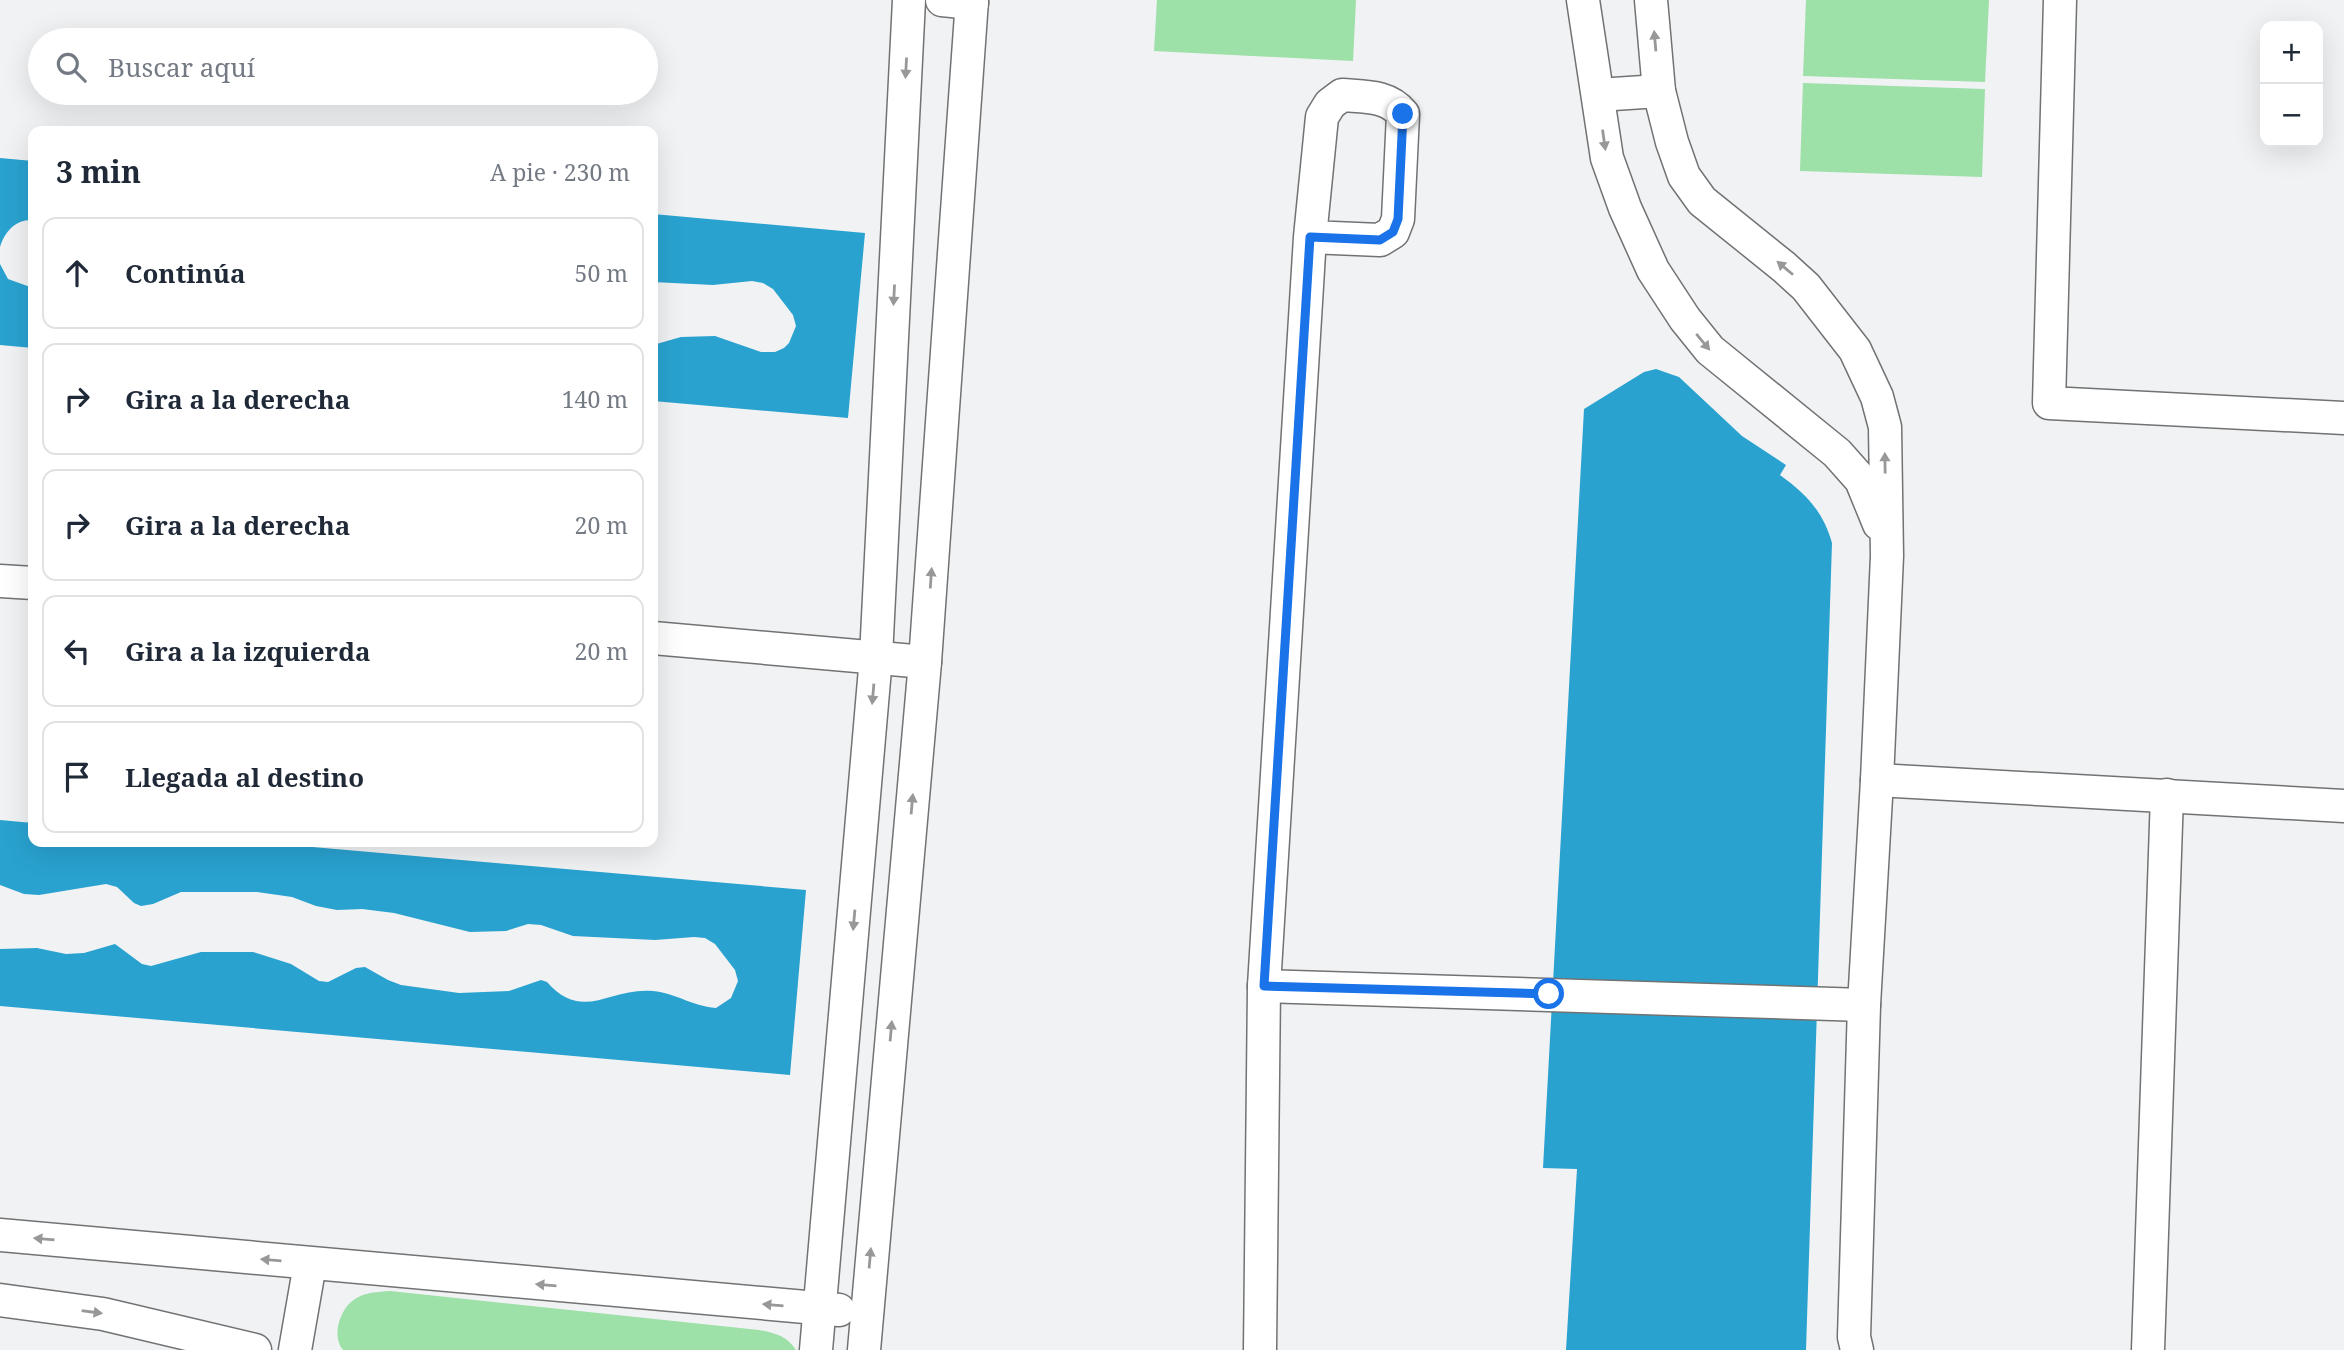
<!DOCTYPE html>
<html lang="es">
<meta charset="utf-8">
<style>
body{margin:0;font-family:"Noto Serif",serif;background:#f6f6f7;color:#1f2937}
.controls{position:absolute;right:21px;top:21px;display:grid;overflow:hidden;border-radius:14px;box-shadow:0 7px 28px #0002}
.controls button{width:63px;height:63px;display:grid;place-items:center;padding:0;border:0;border-bottom:2px solid #e0e1e3;background:#fff;color:#1f2937;font:35px sans-serif}
.stop{position:absolute;width:21px;height:21px;margin:-16px;border:5px solid #1a73e8;border-radius:50%;background:#fff}
.stop.end{background:#1a73e8;border-color:#fff;box-shadow:0 2px 7px #0008}
.list{margin:0;padding:0;list-style:none}
h2{display:flex;justify-content:space-between;align-items:center;height:91px;margin:0;padding:0 28px;font-size:30px}
h2 small{font-size:23px;font-weight:400;color:#747a83}
.list li{display:grid;grid-template-columns:46px 1fr auto;gap:21px;align-items:center;box-sizing:border-box;height:112px;margin:0 14px 14px;padding:0 14px;border:2px solid #e0e1e3;border-radius:14px}
.list b{display:block;font-size:26px;white-space:nowrap}
.list em{font-size:23px;font-style:normal;color:#747a83}
.icon{flex:none;width:38px;height:38px;fill:none;stroke:currentColor;stroke-width:2;stroke-linecap:round;stroke-linejoin:round}
.map{position:relative;flex:none;width:2344px;height:1350px;overflow:hidden}
.search{position:absolute;background:#fff;box-shadow:0 7px 28px #0002;left:28px;top:28px;width:630px;height:77px;display:flex;align-items:center;gap:18px;box-sizing:border-box;padding:0 24px;border-radius:38px;color:#747a83;font-size:26px}
.panel{position:absolute;background:#fff;box-shadow:0 7px 28px #0002;left:28px;top:126px;width:630px;height:721px;border-radius:14px}
.map>svg:first-child{display:block}
.green{fill:#9de0a8}
.water{fill:#29a2d0}
.lines{fill:none;stroke-linecap:round;stroke-linejoin:round}
.minor-casing{stroke:#717273;stroke-width:35}
.minor{stroke:#fff;stroke-width:32}
.oneway{fill:#989898}
.route{stroke:#1a73e8;stroke-width:9}
</style>
<div class="map">
<svg width="2344" height="1350" viewBox="0 0 2344 1350">
<rect width="100%" height="100%" fill="#f1f2f4"/>
<!-- green -->
<g class="green">
<polygon points="1157,0 1356,0 1353,61 1154,51"/>
<polygon points="1806,0 1989,0 1985,82 1803,76"/>
<polygon points="1803,83 1985,89 1982,177 1800,171"/>
<path d="M390,1291L759,1330C775,1333 787,1336 796,1350H343C331,1336 340,1308 355,1299C365,1292 378,1292 390,1291Z"/>
</g>
<!-- water -->
<g class="water">
<path d="M0,158L33,161V220C16,219 5,231 0,247Z"/>
<polygon points="653,214 865,233 848,418 653,401 653,345 681,337 715,336 761,352 775,352 784,348 789,343 796,326 793,315 773,289 763,283 752,281 713,285 653,282"/>
<polygon points="0,264 8,279 33,288 33,348 0,345"/>
<path d="M1656,369L1679,377L1742,436L1786,465L1780,475C1806,494 1823,511 1832,543L1806,1350H1566L1577,1169L1543,1168L1584,409L1644,372Z"/>
<path d="M0,820L33,823V842H255L806,890L790,1075L0,1006V949L37,948L66,954L84,953L115,944L142,964L151,966L201,952H253L291,964L319,981L328,982L356,968L365,967L388,980L401,985L459,993L509,991L541,980L547,982C583,1023 609,987 653,991C676,993 691,1006 716,1008L731,998L738,981L735,970L715,944L705,938L694,937L655,940L573,936L541,925L528,924L506,931L470,932L394,913L362,909L337,910L316,906L292,897L257,892H181L153,904L141,906L134,903L117,887L106,884L39,895L24,894L0,885Z"/>
</g>
<g class="lines">
<defs>
<g id="minor">
<polyline points="942,0 972,3"/>
<polyline points="1583,0 1607,158 1625,208 1653,270 1685,319 1710,350 1837,453 1861,480 1879,524"/>
<polyline points="1651,0 1659,91 1672,142 1684,176 1702,201 1784,267 1806,287 1855,350 1877,397 1885,427 1887,556 1877,780 1864,1005 1854,1337 1857,1350"/>
<polyline points="2060,0 2049,403 2344,418"/>
<polyline points="1598,95 1659,91"/>
<polyline points="0,581 33,583"/>
<polyline points="653,638 925,662"/>
<polyline points="1877,780 2344,806"/>
<polyline points="1264,986 1864,1005"/>
<polyline points="0,1235 839,1310"/>
<polyline points="0,1300 103,1314 255,1350"/>
<polyline points="295,1350 310,1264"/>
<polyline points="816,1350 876,657 909,0"/>
<polyline points="864,1350 925,662 972,0"/>
<path d="M1260,1350L1264,986L1310,237L1322,117L1330,104L1342,95C1365,97 1388,95 1403,114L1398,219L1393,232L1380,240L1310,237"/>
<polyline points="2148,1350 2167,795"/>
</g>
</defs>
<!-- minor casing -->
<use href="#minor" class="minor-casing"/>
<!-- minor -->
<use href="#minor" class="minor"/>
</g>
<!-- one-way arrows -->
<defs><path id="oneway-solid" d="M-6-.8H1V-3.2L6.5 0L1 3.2V.8H-6Z" transform="scale(1.75)"/></defs>
<g class="oneway">
<use href="#oneway-solid" transform="translate(1655 41) rotate(-95)"/>
<use href="#oneway-solid" transform="translate(906 68) rotate(93)"/>
<use href="#oneway-solid" transform="translate(1604 140) rotate(82)"/>
<use href="#oneway-solid" transform="translate(1785 268) rotate(-140)"/>
<use href="#oneway-solid" transform="translate(894 295) rotate(93)"/>
<use href="#oneway-solid" transform="translate(1703 342) rotate(50)"/>
<use href="#oneway-solid" transform="translate(1885 463) rotate(-91)"/>
<use href="#oneway-solid" transform="translate(931 578) rotate(-86)"/>
<use href="#oneway-solid" transform="translate(873 694) rotate(95)"/>
<use href="#oneway-solid" transform="translate(912 804) rotate(-85)"/>
<use href="#oneway-solid" transform="translate(854 920) rotate(95)"/>
<use href="#oneway-solid" transform="translate(891 1031) rotate(-85)"/>
<use href="#oneway-solid" transform="translate(44 1239) rotate(-175)"/>
<use href="#oneway-solid" transform="translate(870 1258) rotate(-85)"/>
<use href="#oneway-solid" transform="translate(271 1260) rotate(-175)"/>
<use href="#oneway-solid" transform="translate(546 1285) rotate(-175)"/>
<use href="#oneway-solid" transform="translate(773 1305) rotate(-175)"/>
<use href="#oneway-solid" transform="translate(92 1312) rotate(8)"/>
</g>
<g class="lines">
<!-- route -->
<polyline class="route" points="1403,114 1398,219 1393,232 1380,240 1310,237 1264,986 1549,994"/>
</g>
</svg>
<div class="controls">
<button>+</button>
<button>−</button>
</div>
<div class="stop" style="left:1549px;top:994px"></div>
<div class="stop end" style="left:1403px;top:114px"></div>
<div class="search"><svg class="icon" aria-label="search" viewBox="0 0 24 24"><circle cx="10" cy="10" r="6"/><path d="M15 15l6 6"/></svg>Buscar aquí</div>
<section class="panel">
<h2>3 min<small>A pie · 230 m</small></h2>
<ul class="list">
<li><svg class="icon" aria-label="ahead" viewBox="0 0 24 24"><path d="M12 20V5M6 11l6-6 6 6"/></svg><div><b>Continúa</b></div><em>50 m</em></li>
<li><svg class="icon" aria-label="right" viewBox="0 0 24 24"><path d="M7 20v-9h11M14 6l5 5-5 5"/></svg><div><b>Gira a la derecha</b></div><em>140 m</em></li>
<li><svg class="icon" aria-label="right" viewBox="0 0 24 24"><path d="M7 20v-9h11M14 6l5 5-5 5"/></svg><div><b>Gira a la derecha</b></div><em>20 m</em></li>
<li><svg class="icon" aria-label="left" viewBox="0 0 24 24"><path d="M17 20v-9H6M10 6l-5 5 5 5"/></svg><div><b>Gira a la izquierda</b></div><em>20 m</em></li>
<li><svg class="icon" aria-label="arrive" viewBox="0 0 24 24"><path d="M6 21V4h12l-3 4 3 4H6"/></svg><div><b>Llegada al destino</b></div></li>
</ul>
</section>
</div>
